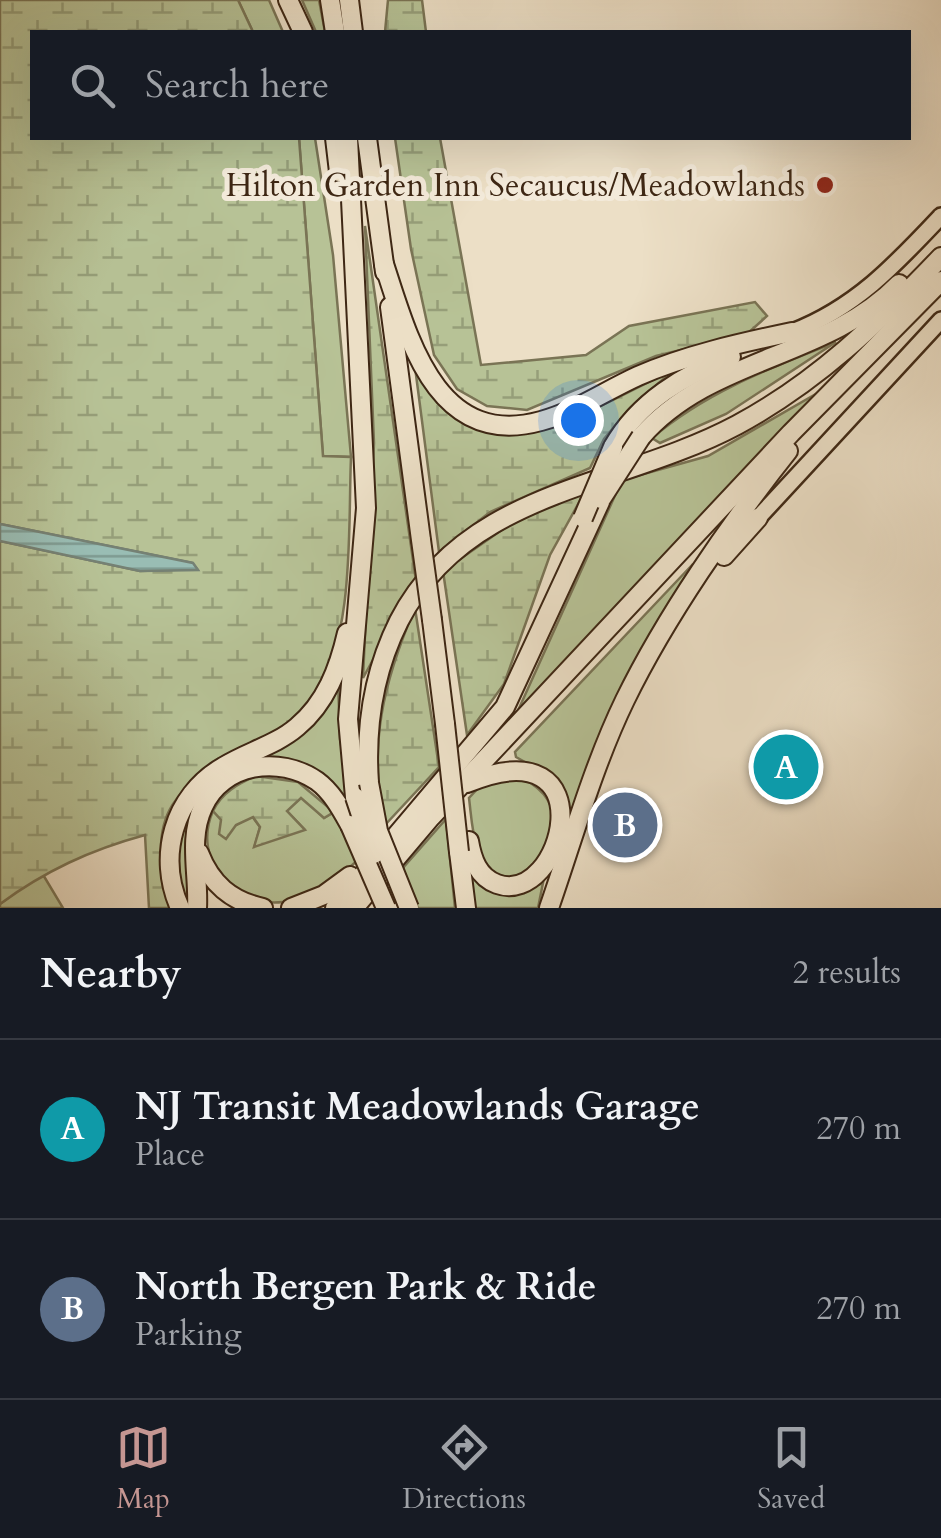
<!DOCTYPE html>
<style>
body{margin:0;font-family:Cardo,serif;background:#20242c;color:#f1f3f6}
.you{position:absolute;left:578px;top:420px;width:35px;height:35px;margin:-25px;border:8px solid #fff;border-radius:50%;background:#1a73e8;box-shadow:0 0 0 15px #1a73e833}
.badge{display:grid;place-items:center;width:65px;height:65px;border-radius:50%;background:#c59692;color:#fff;font-size:32px;font-weight:700}
.pin{position:absolute;translate:-50% -50%;border:5px solid #fff;box-shadow:0 2px 10px #0006}
.list{margin:0;padding:0;list-style:none}
h2{display:flex;justify-content:space-between;align-items:center;height:130px;margin:0;padding:0 40px;font-size:42px}
h2 small{font-size:32px;font-weight:400;color:#9ea1a6}
.list li{display:grid;grid-template-columns:65px 1fr auto;gap:30px;align-items:center;box-sizing:border-box;height:180px;padding:0 40px;border-top:2px solid #363941}
.list b{display:block;font-size:38px;white-space:nowrap}
.list p{margin:0;font-size:32px;white-space:nowrap;color:#9ea1a6}
.list em{font-size:32px;font-style:normal;color:#9ea1a6}
.icon{flex:none;width:55px;height:55px;fill:none;stroke:currentColor;stroke-width:2;stroke-linecap:round;stroke-linejoin:round}
.map{position:relative;flex:none;width:941px;height:908px;overflow:hidden}
.search{position:absolute;background:#171b24;box-shadow:0 10px 40px #0002;left:30px;right:30px;top:30px;height:110px;display:flex;align-items:center;gap:25px;box-sizing:border-box;padding:0 35px;border-radius:0px;color:#9ea1a6;font-size:38px}
.sheet{height:490px;background:#171b24}
nav{display:flex;justify-content:space-around;align-items:center;box-sizing:border-box;height:140px;border-top:2px solid #363941;background:#171b24;font-size:28px;color:#9ea1a6}
nav a{display:grid;justify-items:center;gap:5px}
nav .on{color:#c59692}
.map>svg:first-child{display:block}
.grass{fill:#b7c296;stroke:#7a7455;stroke-width:2.5}
.wetland{fill:url(#wetland-marsh);stroke:#7a7455;stroke-width:2.5}
.water{fill:url(#water-rules);stroke:#758174;stroke-width:2.5}
.lines{fill:none;stroke-linecap:round;stroke-linejoin:round}
.primary-casing{stroke:#3e2714;stroke-width:20}
.highway-casing{stroke:#3e2714;stroke-width:22}
.primary{stroke:#ecdfc6;stroke-width:15}
.highway{stroke:#ecdfc6;stroke-width:18}
.highway-bridge-casing{stroke:#3e2714;stroke-width:22;stroke-linecap:butt}
.highway-bridge{stroke:#ecdfc6;stroke-width:18}
.poi-dot{fill:#8f2418;stroke:#f3eada;stroke-width:4}
.labels{text-anchor:middle;stroke-width:10;stroke-linejoin:round;paint-order:stroke}
.poi-label{font-size:32px;fill:#3e2714;stroke:#f3eada;text-anchor:end}
</style>
<div class="map">
<svg width="941" height="908" viewBox="0 0 941 908">
<defs>
<pattern id="wetland-marsh" width="20" height="14" patternUnits="userSpaceOnUse" patternTransform="scale(2.5)"><rect width="20" height="14" fill="#b7c296"/><path d="M1 5h8M5 5V1M11 12h8M15 12V8" fill="none" stroke="#969e79"/></pattern>
<pattern id="water-rules" width="6" height="5" patternUnits="userSpaceOnUse" patternTransform="scale(2.5)"><rect width="6" height="5" fill="#99bdb4"/><path d="M0 2.5h6" fill="none" stroke="#7e9a91"/></pattern>
</defs>
<rect width="100%" height="100%" fill="#ecdfc6"/>
<filter id="stains"><feTurbulence type="fractalNoise" baseFrequency=".002" numOctaves="4"/><feColorMatrix values="0 0 0 0 .2 0 0 0 0 .09 0 0 0 0 .02 0 0 0 .5 -.17"/></filter>
<radialGradient id="worn" r=".72"><stop offset=".6" stop-color="#630" stop-opacity="0"/><stop offset="1" stop-color="#630" stop-opacity=".3"/></radialGradient>
<!-- grass -->
<g class="grass">
<polygon points="238,0 269,0 283,32 253,32"/>
<polygon points="302,0 319,0 325,32 316,32"/>
<polygon points="299,138 315,138 333,255 351,457 323,456"/>
<path d="M836,342L726,414L660,443L652,438C706,392 770,368 836,342Z"/>
<polygon points="821,391 516,715 622,480 708,456"/>
<polygon points="693,564 634,663 571,821 555,779 516,757 515,752"/>
<path d="M338,680L340,739L354,819L286,762L206,792L191,907L186,908C178,885 172,849 181,825C199,781 299,713 338,680Z"/>
<path d="M514,774C572,799 558,841 521,878H501C472,859 473,830 469,798L480,786Z"/>
<path d="M302,797L324,818L334,812L358,860C338,878 310,900 283,902C231,908 192,858 213,811L236,825L252,816L260,827L255,845L304,829L286,810Z"/>
<polygon points="446,819 455,908 418,908 402,869"/>
<polygon points="467,860 525,890 543,883 538,908 474,908"/>
<polygon points="42,873 63,908 0,908 0,904"/>
</g>
<!-- wetland -->
<g class="wetland">
<path d="M0,0H238L253,32H32V138H299L323,456L351,457C348,528 355,634 315,696C260,782 122,750 171,908H149L145,835C90,850 45,871 0,904V541L140,571L197,569L192,563L0,524Z"/>
<polygon points="388,0 422,0 426,32 385,32"/>
<polygon points="395,138 440,138 481,365 586,355 629,326 755,302 767,316 747,334 656,356 527,410 487,406 457,389 434,355 411,249"/>
<polygon points="365,226 416,581 363,678 374,443"/>
<path d="M415,367C489,485 579,414 675,369L630,408L604,439L590,468L490,512L439,552Z"/>
<polygon points="587,488 550,555 504,684 467,735 443,571 529,511"/>
<path d="M415,608L439,767L385,825C367,747 384,680 415,608Z"/>
<path d="M256,776L298,782L334,812L324,818L301,798L287,811L305,830L254,847L260,827L253,817L236,825L226,839L219,834L221,820L213,811C222,792 238,784 256,776Z"/>
</g>
<!-- water -->
<polygon class="water" points="0,524 193,563 198,570 140,571 0,541"/>
<g class="lines">
<defs>
<g id="primary">
<path d="M792,332C855,308 895,265 941,216"/>
<polyline points="758,518 941,320"/>
</g>
<g id="highway">
<polyline points="288,0 303,32"/>
<polyline points="330,0 335,32"/>
<polyline points="349,0 353,32"/>
<polyline points="335,138 339,172"/>
<polyline points="348,138 366,508 348,719 355,797"/>
<polyline points="367,138 385,272"/>
<path d="M384,264C408,337 436,450 541,421C575,412 605,391 638,376C686,355 740,343 792,332"/>
<polyline points="390,307 421,540"/>
<path d="M641,437C710,357 826,359 899,284"/>
<path d="M613,447C639,401 684,375 731,357"/>
<polyline points="724,556 758,518"/>
<polyline points="432,620 445,724"/>
<path d="M369,783C365,726 373,673 399,621C467,489 619,488 737,425C817,382 879,322 941,257"/>
<path d="M467,783C610,724 563,908 497,884C478,877 472,859 469,841"/>
<polyline points="459,852 466,908"/>
<path d="M199,853C211,884 231,901 263,908"/>
<path d="M180,908C157,857 173,796 223,767C247,752 276,745 297,727C326,703 339,668 347,633"/>
<path d="M197,908C199,875 188,839 203,807C222,763 280,755 317,781C332,792 341,809 350,825"/>
<polyline points="291,908 324,895 350,876"/>
<polyline points="335,908 505,707 600,502"/>
<polyline points="354,908 431,817 791,433 941,281"/>
<path d="M549,908C573,839 593,766 625,700C666,616 730,524 788,451"/>
</g>
</defs>
<!-- primary casing -->
<use href="#primary" class="primary-casing"/>
<!-- highway casing -->
<use href="#highway" class="highway-casing"/>
<!-- primary -->
<use href="#primary" class="primary"/>
<!-- highway -->
<use href="#highway" class="highway"/>
<defs>
<g id="highway-bridge">
<polyline points="601,499 641,437"/>
<polyline points="583,518 613,447"/>
<polyline points="421,540 432,620"/>
<polyline points="445,724 459,852"/>
<polyline points="369,783 378,831 409,908"/>
<polyline points="355,797 374,854"/>
<polyline points="350,825 386,908"/>
</g>
</defs>
<!-- highway-bridge casing -->
<use href="#highway-bridge" class="highway-bridge-casing"/>
<!-- highway-bridge -->
<use href="#highway-bridge" class="highway-bridge"/>
</g>
<!-- markers -->
<circle class="poi-dot" cx="825" cy="185" r="10"/>
<g class="labels">
<!-- poi labels -->
<g class="poi-label">
<text x="805" y="196">Hilton Garden Inn Secaucus/Meadowlands</text>
</g>
</g>
<rect width="100%" height="100%" filter="url(#stains)"/>
<rect width="100%" height="100%" fill="url(#worn)"/>
</svg>
<div class="you"></div>
<div class="pin badge" style="left:786px;top:767px;background:#0f9aa8">A</div>
<div class="pin badge" style="left:625px;top:825px;background:#5c6f8a">B</div>
<div class="search"><svg class="icon" aria-label="search" viewBox="0 0 24 24"><circle cx="10" cy="10" r="6"/><path d="M15 15l6 6"/></svg>Search here</div>
</div>
<section class="sheet">
<h2>Nearby<small>2 results</small></h2>
<ul class="list">
<li><span class="badge" style="background:#0f9aa8">A</span><div><b>NJ Transit Meadowlands Garage</b><p>Place</p></div><em>270 m</em></li>
<li><span class="badge" style="background:#5c6f8a">B</span><div><b>North Bergen Park &amp; Ride</b><p>Parking</p></div><em>270 m</em></li>
</ul>
</section>
<nav>
<a class="on"><svg class="icon" aria-label="map" viewBox="0 0 24 24"><path d="M3 6l6-2 6 2 6-2v14l-6 2-6-2-6 2zM9 4v14M15 6v14"/></svg>Map</a>
<a><svg class="icon" aria-label="directions" viewBox="0 0 24 24"><path d="M12 3l9 9-9 9-9-9zM9 14v-3h6M13 9l2 2-2 2"/></svg>Directions</a>
<a><svg class="icon" aria-label="saved" viewBox="0 0 24 24"><path d="M7 4h10v16l-5-4-5 4z"/></svg>Saved</a>
</nav>
